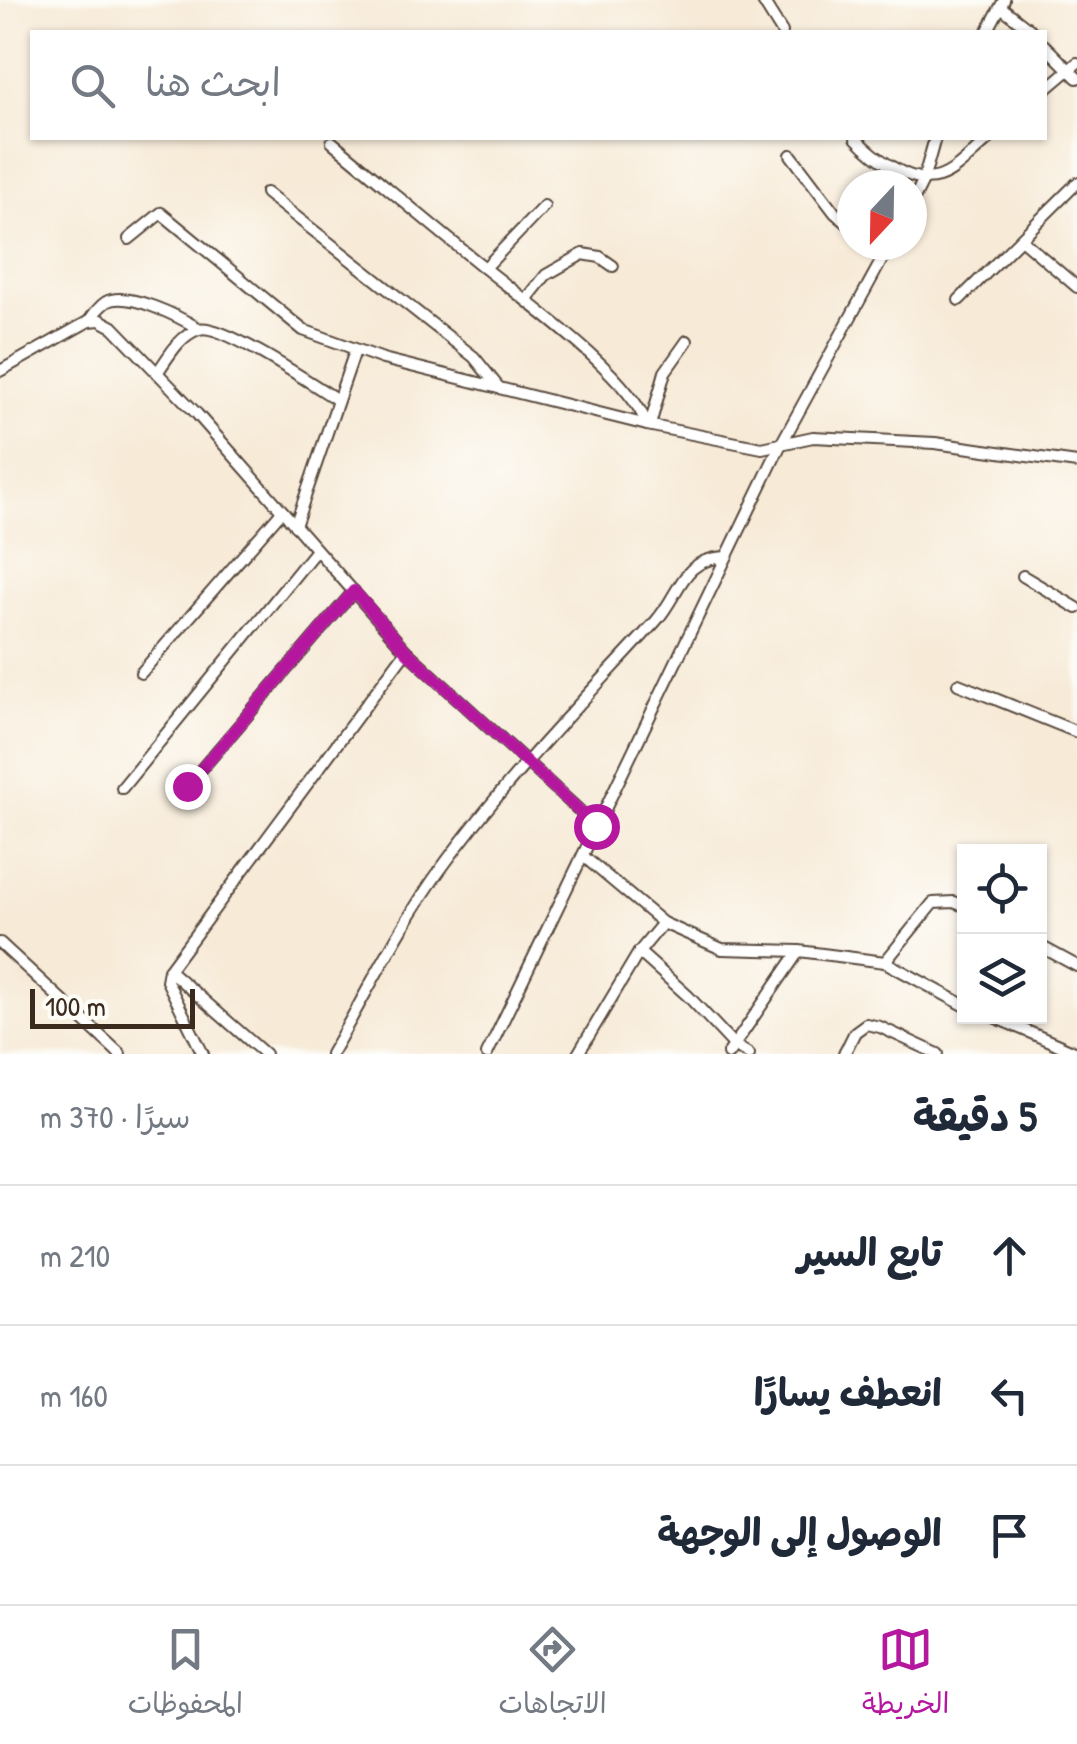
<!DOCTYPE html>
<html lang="ar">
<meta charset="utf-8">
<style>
body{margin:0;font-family:"Patrick Hand","Playpen Sans Arabic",sans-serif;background:#f2f2f3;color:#1f2937;direction:rtl}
.controls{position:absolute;right:30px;bottom:30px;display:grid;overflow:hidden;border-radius:0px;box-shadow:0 2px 8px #0004}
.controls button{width:90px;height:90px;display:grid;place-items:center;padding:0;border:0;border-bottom:2px solid #e0e1e3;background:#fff;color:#1f2937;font:50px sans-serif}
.compass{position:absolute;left:837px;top:170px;width:90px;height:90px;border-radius:50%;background:#fff;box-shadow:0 2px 8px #0004;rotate:202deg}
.scale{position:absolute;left:30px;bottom:25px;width:165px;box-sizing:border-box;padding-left:10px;border:5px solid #3b2a1e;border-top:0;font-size:28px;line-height:35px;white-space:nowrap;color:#3b2a1e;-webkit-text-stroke:8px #fdfcf7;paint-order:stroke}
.stop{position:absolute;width:30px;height:30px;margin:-22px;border:8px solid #b5179e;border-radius:50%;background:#fff}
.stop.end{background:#b5179e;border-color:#fff;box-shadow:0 2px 10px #0008}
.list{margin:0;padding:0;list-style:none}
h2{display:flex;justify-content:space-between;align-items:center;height:130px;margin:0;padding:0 40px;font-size:42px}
h2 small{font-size:32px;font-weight:400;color:#747a83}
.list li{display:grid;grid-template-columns:65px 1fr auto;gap:30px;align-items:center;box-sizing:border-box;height:140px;padding:0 40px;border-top:2px solid #e0e1e3}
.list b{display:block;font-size:38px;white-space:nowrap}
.list em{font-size:32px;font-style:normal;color:#747a83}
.icon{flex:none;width:55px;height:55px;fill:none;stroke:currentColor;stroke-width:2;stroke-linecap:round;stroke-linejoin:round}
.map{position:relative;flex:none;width:1077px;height:1054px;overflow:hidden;direction:ltr}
.search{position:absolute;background:#fff;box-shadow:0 2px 8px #0004;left:30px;right:30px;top:30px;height:110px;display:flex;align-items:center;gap:25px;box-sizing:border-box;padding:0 35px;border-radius:0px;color:#747a83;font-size:38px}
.sheet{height:550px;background:#fff}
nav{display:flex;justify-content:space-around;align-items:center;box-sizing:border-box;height:140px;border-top:2px solid #e0e1e3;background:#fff;font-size:28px;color:#747a83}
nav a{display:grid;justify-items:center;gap:5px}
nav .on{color:#b5179e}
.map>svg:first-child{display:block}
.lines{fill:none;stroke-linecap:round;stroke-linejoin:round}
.street-casing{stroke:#57473a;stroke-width:14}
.street{stroke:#fff;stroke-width:10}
.route{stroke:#b5179e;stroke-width:12}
</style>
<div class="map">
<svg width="1077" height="1054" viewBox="0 0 1077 1054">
<rect width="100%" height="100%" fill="#fdfcf7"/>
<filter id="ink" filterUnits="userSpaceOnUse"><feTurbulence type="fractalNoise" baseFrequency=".01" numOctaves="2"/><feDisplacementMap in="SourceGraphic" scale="20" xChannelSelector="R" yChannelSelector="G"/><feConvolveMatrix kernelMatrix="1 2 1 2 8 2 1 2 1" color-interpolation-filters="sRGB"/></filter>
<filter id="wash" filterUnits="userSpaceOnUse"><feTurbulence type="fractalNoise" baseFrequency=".0048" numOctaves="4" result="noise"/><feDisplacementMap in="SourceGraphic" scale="40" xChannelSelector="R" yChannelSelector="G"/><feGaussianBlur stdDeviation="2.25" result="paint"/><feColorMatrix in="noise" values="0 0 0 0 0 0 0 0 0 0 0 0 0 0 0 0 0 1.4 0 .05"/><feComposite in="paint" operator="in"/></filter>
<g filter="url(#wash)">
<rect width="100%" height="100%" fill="#f7ead7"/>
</g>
<g filter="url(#ink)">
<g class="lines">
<defs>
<g id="street">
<polyline points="762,0 782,32"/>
<polyline points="1001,7 1033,32"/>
<polyline points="987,32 1004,0"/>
<polyline points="1044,45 1077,78"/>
<polyline points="1044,91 1077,63"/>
<path d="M856,138C868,151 878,159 894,168C940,195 955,167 990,138"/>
<path d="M332,142C382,183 431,225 481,265C524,300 630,375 647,425"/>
<polyline points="791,155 835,213 852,227"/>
<polyline points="266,193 474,357 499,388"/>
<polyline points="912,203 923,181 935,138"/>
<polyline points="129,239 161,213 303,330 383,359 647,425 762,448 813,437 935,443 1077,463"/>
<polyline points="1022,240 1077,287"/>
<polyline points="485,268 544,206"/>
<polyline points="526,300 546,275 583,254 600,257 613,266"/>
<polyline points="959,300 1077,183"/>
<path d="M89,321C93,315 100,306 106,302C127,290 180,317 199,329"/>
<polyline points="0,371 89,321 100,320 113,327 197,414 406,651 595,825"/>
<path d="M157,373C169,356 179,336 199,329C220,322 314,385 336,399"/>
<polyline points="650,425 665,372 687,341"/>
<polyline points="295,526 355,351"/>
<polyline points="1023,576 1077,608"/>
<polyline points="141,673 282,511"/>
<polyline points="958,684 1077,732"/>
<polyline points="187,786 354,591"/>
<polyline points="122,788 316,550"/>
<polyline points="583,856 663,923 722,949 799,951 885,962 964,1005"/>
<polyline points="0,943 120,1054"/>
<polyline points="1040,946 1077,966"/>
<polyline points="639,952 688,996 734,1045 749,1054"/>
<polyline points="885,962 933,903 954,902 964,906"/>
<polyline points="169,970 265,1054"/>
<polyline points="992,1016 1077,1053"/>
<polyline points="203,1054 167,981 169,970 406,651"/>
<path d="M331,1054C367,993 399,927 440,870C505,780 582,702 656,621C681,593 681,559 725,557"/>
<polyline points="487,1054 780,446 890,245"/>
<polyline points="578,1054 639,952 663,923"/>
<polyline points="728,1054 799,951"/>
<polyline points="844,1054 855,1032 866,1024 880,1027 938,1054"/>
</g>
</defs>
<!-- street casing -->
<use href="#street" class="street-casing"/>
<!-- street -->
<use href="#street" class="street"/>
</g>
</g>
<g class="lines" filter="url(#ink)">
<!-- route -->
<polyline class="route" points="187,786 354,591 406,651 596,826"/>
</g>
</svg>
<div class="controls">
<button><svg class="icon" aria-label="locate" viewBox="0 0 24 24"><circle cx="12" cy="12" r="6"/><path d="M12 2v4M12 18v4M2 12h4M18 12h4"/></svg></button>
<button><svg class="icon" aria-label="layers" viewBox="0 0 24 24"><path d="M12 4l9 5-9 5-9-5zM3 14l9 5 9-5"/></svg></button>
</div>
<svg class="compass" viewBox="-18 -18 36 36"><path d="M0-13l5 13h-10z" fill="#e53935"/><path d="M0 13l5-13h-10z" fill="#747a83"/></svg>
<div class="scale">100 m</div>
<div class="stop" style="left:596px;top:826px"></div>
<div class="stop end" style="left:187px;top:786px"></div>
<div class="search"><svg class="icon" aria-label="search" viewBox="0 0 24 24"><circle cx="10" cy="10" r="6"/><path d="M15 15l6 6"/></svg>ابحث هنا</div>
</div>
<section class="sheet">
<h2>5 دقيقة<small>سيرًا · 370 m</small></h2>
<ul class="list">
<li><svg class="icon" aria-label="ahead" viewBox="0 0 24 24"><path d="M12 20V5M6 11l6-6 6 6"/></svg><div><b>تابع السير</b></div><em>210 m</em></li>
<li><svg class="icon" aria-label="left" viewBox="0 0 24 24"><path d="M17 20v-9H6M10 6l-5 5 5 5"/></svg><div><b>انعطف يسارًا</b></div><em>160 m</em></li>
<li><svg class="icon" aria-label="arrive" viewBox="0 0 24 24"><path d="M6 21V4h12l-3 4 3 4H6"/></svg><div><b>الوصول إلى الوجهة</b></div></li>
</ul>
</section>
<nav>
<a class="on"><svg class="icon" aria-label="map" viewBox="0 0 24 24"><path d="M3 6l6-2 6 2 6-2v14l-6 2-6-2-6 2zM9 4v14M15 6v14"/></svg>الخريطة</a>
<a><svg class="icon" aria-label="directions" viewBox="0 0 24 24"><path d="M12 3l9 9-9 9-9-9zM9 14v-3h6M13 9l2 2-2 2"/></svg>الاتجاهات</a>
<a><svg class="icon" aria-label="saved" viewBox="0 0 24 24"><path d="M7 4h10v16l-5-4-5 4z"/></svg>المحفوظات</a>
</nav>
